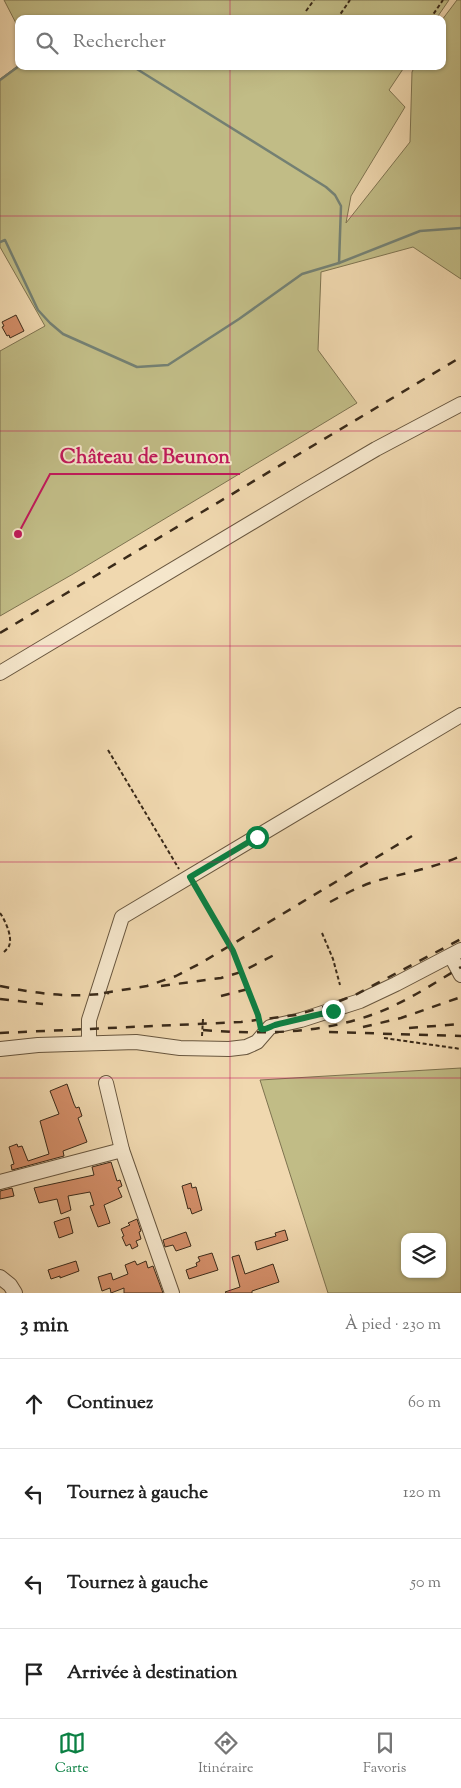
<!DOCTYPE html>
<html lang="fr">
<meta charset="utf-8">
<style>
body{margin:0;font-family:"Sorts Mill Goudy",serif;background:#f2f2f2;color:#222}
.controls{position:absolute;right:15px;bottom:15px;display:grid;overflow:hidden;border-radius:10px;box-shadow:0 1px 4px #0004}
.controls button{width:45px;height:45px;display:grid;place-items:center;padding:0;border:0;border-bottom:1px solid #e0e0e0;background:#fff;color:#222;font:25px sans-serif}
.stop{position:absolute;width:15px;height:15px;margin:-11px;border:4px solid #0b8043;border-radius:50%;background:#fff}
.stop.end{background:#0b8043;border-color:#fff;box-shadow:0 1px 5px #0008}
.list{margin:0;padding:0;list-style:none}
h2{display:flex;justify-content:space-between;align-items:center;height:65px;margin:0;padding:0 20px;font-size:21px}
h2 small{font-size:16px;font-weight:400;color:#767676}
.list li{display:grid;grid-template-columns:32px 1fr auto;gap:15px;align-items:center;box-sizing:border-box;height:90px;padding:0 20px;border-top:1px solid #e0e0e0}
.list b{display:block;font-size:19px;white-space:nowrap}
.list em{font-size:16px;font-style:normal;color:#767676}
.icon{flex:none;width:28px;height:28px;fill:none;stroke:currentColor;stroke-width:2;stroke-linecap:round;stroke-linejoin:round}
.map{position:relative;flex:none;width:461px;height:1293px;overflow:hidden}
.search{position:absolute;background:#fff;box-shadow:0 1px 4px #0004;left:15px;right:15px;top:15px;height:55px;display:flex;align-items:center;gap:12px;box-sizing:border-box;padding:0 18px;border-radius:10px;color:#767676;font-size:19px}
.sheet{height:425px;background:#fff}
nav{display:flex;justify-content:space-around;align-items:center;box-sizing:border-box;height:70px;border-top:1px solid #e0e0e0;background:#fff;font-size:14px;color:#767676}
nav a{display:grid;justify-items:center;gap:2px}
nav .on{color:#0b8043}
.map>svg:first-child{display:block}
.green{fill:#c1bc86;stroke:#7e7350;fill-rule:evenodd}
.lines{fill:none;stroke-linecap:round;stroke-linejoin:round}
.stream{stroke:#748073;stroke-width:2.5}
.building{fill:#d58f6a;stroke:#3a2a19}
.minor-casing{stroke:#68563e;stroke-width:16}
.path{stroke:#3a2a19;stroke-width:2;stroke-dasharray:4 2.5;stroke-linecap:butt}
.minor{stroke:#f5e6cb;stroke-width:14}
.rail{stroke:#3a2a19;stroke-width:2.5;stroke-dasharray:9 9;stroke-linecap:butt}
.route{stroke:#0b8043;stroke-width:6}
.grid{fill:none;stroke:#c2185b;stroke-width:1;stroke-opacity:0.55}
.leader{fill:none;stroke:#c2185b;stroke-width:2}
.callout-dot{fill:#c2185b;stroke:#f5e6cb;stroke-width:2}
.callout-label{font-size:20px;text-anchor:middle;font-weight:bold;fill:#c2185b;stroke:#f5e6cb;stroke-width:4;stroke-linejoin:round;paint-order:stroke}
</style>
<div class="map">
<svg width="461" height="1293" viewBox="0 0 461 1293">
<rect width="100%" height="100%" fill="#f0d8af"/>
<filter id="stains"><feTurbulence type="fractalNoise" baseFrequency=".004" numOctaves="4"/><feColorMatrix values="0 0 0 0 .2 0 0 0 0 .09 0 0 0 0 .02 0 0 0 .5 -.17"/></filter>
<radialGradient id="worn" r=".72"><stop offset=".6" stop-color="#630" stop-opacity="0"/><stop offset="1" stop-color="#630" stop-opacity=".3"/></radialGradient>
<!-- green -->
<g class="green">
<polygon points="4,0 449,0 436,19 19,19 19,29"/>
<polygon points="457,0 461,0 461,279 413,247 321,272 318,350 357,403 73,574 0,616 0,351 45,326 0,247 0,79 19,65 405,66 389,90 405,107 351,196 346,223 410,142 412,72 415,66 442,66 442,20"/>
<path d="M461,1068V1293H328L260,1080ZM405,1237H442V1274H405Z"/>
</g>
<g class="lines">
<!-- stream -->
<g class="stream">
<polyline points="132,66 326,187 335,195 341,206 339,263 420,231 461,228"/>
<polyline points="0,80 19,66"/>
<polyline points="0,242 5,240 38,310 50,323 63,334 137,367 168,365 239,319 302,274 339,263"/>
</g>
</g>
<!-- building -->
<g class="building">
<polygon points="16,315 24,331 10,338 9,335 7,336 2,327 4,326 2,322"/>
<polygon points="67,1084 74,1104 76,1108 79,1107 82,1116 78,1118 87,1142 63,1151 64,1156 12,1170 11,1165 14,1164 9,1147 17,1144 18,1147 22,1146 28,1161 49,1154 40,1121 59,1114 50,1091"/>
<polygon points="111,1162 117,1181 120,1180 122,1186 118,1188 122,1197 104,1205 110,1223 98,1227 90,1206 94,1205 90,1192 68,1196 71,1210 61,1214 57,1199 39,1203 34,1188 94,1175 92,1167"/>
<polygon points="191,1183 192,1188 196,1187 202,1210 192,1214 190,1208 188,1209 182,1186"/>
<polygon points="12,1188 14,1196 0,1199 0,1191"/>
<polygon points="69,1217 73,1233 59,1238 54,1222"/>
<polygon points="137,1219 141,1231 139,1232 141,1239 136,1241 138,1246 132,1249 130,1244 126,1246 122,1237 124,1236 121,1229 130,1225 128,1223"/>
<polygon points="285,1230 288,1240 257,1250 255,1242 276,1236 275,1233"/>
<polygon points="186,1232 191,1246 176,1251 173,1245 165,1247 163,1240"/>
<polygon points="212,1253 218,1270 189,1279 186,1270 197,1266 196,1263 200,1261 198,1257"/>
<polygon points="239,1255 245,1274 273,1264 279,1282 252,1291 252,1293 226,1293 225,1292 240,1287 232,1257"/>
<polygon points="76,1261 79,1271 60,1278 60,1276 51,1279 48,1270"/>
<polygon points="135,1261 137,1265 146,1261 148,1268 153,1266 163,1293 124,1293 124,1288 111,1293 110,1288 102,1291 98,1277 111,1273 113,1280 128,1274 125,1265"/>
</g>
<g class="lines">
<defs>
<g id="minor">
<polyline points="0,673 306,490 376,449 461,404"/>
<polyline points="451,956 461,975"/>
<polyline points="89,1043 89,1020 122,917 461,715"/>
<polyline points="0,1049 38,1045 136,1042 180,1048 229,1049 246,1047 257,1042 270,1027 301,1020 360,1001 396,984 461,950"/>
<polyline points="106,1083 122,1150 172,1293"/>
<polyline points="0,1182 122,1150"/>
<polyline points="0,1277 10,1285 15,1293"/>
</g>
</defs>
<!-- minor casing -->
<use href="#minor" class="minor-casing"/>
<!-- path -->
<g class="path">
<polyline points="306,11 314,0"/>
<polyline points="337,19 350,0"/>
<polyline points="430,19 443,0"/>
<polyline points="396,68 398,66"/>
<polyline points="108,750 179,869"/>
<polyline points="195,886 230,945 259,1015 260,1023"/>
<path d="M0,913C5,920 13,937 9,946C9,947 4,952 3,953"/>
<polyline points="322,933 333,959 340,985"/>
<polyline points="202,1036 203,1019"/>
<polyline points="384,1038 461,1049"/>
</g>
<!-- minor -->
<use href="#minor" class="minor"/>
<!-- rail -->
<g class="rail">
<polyline points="0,633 461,357"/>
<path d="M330,902C345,894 360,886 376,881C404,873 434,868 461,856"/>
<path d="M0,986C39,994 69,998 109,993"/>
<polyline points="161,986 221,978 241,972 280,952"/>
<polyline points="104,993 147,986 176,976 201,963 412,836"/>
<polyline points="221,996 248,989"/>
<polyline points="0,999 43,1004"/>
<polyline points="363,1027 401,1018 461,997"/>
<polyline points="409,1028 461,1024"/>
<path d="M203,1030C267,1035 332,1034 391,1007C415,996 438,981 461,967"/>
<polyline points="329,1032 461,1036"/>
<polyline points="0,1033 241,1022 296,1015 327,1006 355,995 461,939"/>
</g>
</g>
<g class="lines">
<!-- route -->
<path class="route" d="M257,837L190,877L233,951L258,1015L261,1029C267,1030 269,1027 275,1025C294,1020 314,1016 333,1011"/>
</g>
<!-- grid -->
<path class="grid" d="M230,0V19M230,66V1293M0,216H461M0,431H461M0,646H461M0,862H461M0,1078H461"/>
<!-- callouts -->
<path class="leader" d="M18 534L50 474H240"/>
<circle class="callout-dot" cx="18" cy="534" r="5"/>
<g class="callout-label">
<text x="145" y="463">Château de Beunon</text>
</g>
<rect width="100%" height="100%" filter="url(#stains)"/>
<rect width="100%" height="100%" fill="url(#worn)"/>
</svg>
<div class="controls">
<button><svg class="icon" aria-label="layers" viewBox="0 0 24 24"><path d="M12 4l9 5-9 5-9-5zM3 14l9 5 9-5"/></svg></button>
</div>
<div class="stop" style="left:257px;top:837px"></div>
<div class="stop end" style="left:333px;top:1011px"></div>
<div class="search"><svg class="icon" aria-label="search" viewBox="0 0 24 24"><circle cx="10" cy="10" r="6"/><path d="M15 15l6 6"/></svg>Rechercher</div>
</div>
<section class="sheet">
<h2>3 min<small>À pied · 230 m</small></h2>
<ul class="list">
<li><svg class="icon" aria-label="ahead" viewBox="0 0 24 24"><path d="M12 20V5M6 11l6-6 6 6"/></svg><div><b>Continuez</b></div><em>60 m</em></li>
<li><svg class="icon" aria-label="left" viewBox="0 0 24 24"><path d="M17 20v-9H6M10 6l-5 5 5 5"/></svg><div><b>Tournez à gauche</b></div><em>120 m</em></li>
<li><svg class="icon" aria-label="left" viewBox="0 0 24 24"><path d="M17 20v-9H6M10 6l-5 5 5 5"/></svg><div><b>Tournez à gauche</b></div><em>50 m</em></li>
<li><svg class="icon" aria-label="arrive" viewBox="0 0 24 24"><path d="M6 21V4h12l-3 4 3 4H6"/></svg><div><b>Arrivée à destination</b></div></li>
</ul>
</section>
<nav>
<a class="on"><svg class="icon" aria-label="map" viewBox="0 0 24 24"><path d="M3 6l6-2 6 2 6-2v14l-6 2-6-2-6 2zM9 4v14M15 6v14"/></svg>Carte</a>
<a><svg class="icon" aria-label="directions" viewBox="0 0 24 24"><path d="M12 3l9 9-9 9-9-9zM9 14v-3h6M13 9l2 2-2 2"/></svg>Itinéraire</a>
<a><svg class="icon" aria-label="saved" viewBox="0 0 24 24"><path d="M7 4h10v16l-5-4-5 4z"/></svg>Favoris</a>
</nav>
